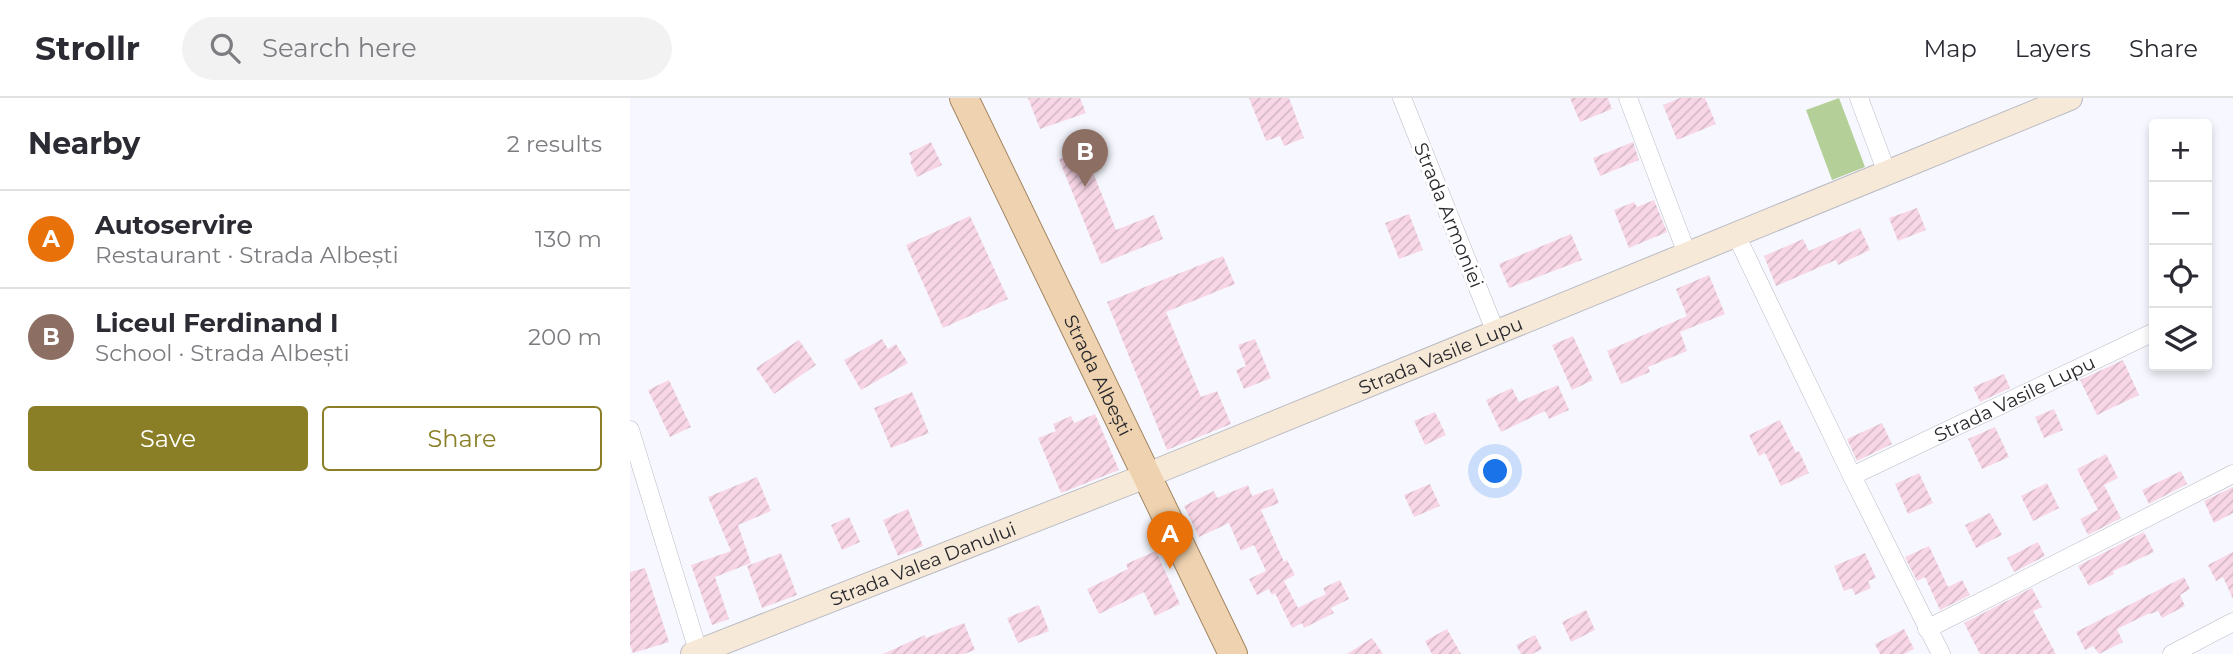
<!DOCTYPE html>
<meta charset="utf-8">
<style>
body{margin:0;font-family:Montserrat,sans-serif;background:#f2f2f3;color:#2b2b33}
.controls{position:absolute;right:21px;top:21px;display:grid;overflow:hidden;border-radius:7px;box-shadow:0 4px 10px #0003}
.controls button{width:63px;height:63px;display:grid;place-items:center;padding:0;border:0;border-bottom:2px solid #e1e1e2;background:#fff;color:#2b2b33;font:35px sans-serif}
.you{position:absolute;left:866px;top:374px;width:24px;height:24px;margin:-18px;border:5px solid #fff;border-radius:50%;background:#1a73e8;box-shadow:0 0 0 10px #1a73e833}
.badge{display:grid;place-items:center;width:46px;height:46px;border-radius:50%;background:#8a7f26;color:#fff;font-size:23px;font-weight:700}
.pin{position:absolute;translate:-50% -58px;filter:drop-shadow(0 2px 4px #0008)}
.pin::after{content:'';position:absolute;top:37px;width:24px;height:21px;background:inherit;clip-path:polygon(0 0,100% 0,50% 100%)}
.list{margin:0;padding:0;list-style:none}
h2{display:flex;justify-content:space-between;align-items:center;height:91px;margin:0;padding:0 28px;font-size:30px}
h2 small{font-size:23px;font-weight:400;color:#7c7c81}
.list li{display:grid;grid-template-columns:46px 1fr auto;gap:21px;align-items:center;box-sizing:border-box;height:98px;padding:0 28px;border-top:2px solid #e1e1e2}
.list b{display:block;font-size:26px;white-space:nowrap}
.list p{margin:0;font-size:23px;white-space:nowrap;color:#7c7c81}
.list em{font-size:23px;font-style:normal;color:#7c7c81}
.actions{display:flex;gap:14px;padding:21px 28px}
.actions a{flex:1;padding:16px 0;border:2px solid #8a7f26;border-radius:7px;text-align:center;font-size:24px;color:#8a7f26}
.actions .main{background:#8a7f26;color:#fff}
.icon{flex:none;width:38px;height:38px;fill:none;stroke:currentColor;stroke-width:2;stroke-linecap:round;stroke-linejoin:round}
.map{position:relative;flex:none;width:1603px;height:556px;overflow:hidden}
header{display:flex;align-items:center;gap:42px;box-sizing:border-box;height:98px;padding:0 35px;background:#fff;border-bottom:2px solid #e1e1e2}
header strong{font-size:33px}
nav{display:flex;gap:38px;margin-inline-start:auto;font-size:24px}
.search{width:490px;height:63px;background:#f2f2f3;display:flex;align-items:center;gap:18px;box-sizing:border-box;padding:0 24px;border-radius:38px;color:#7c7c81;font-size:26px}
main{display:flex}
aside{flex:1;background:#fff}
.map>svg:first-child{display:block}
.green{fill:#b4cf97}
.building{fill:url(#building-hatch)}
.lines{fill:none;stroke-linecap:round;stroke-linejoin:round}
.street-casing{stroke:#b9bac5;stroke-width:19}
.secondary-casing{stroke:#b9bac5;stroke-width:26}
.primary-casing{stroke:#a28460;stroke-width:30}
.street{stroke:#fff;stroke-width:18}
.secondary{stroke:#f7e9d7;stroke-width:24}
.primary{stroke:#efd3b0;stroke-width:28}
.labels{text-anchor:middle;stroke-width:6;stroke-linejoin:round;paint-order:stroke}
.street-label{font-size:19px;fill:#28282d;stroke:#fff}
</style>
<header>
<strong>Strollr</strong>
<div class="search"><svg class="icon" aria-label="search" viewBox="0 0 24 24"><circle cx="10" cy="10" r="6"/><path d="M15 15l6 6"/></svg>Search here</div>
<nav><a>Map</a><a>Layers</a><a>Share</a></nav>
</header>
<main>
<aside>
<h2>Nearby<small>2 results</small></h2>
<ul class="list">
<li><span class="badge" style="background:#e8710a">A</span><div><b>Autoservire</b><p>Restaurant · Strada Albești</p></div><em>130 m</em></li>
<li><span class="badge" style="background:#8d6e63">B</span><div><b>Liceul Ferdinand I</b><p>School · Strada Albești</p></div><em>200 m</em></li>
</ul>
<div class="actions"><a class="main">Save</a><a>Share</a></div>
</aside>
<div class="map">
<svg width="1603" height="556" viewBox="0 0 1603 556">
<defs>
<pattern id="building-hatch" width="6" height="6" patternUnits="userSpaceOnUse" patternTransform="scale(1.75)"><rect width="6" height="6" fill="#f8d6e6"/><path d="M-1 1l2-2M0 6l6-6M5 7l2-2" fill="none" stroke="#d5b8c6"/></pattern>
</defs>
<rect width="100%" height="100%" fill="#f7f8ff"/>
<!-- green -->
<polygon class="green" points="1209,0 1235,69 1202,82 1176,12"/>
<!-- building -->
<g class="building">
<polygon points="398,0 450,0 456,15 410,31"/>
<polygon points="619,0 659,0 674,40 654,48 650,38 636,43"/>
<polygon points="940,0 978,0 982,11 950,24"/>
<polygon points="1050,0 1075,0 1086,26 1047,42 1033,7"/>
<polygon points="301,44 312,67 287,79 280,63 282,62 279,55"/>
<polygon points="1003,44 1009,62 970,78 963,60"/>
<polygon points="454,52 486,132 524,117 533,141 471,166 429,61"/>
<polygon points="1024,102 1037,134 999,150 984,112 1004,104 1007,109"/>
<polygon points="1287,110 1296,132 1268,143 1259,120"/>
<polygon points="779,116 793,152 769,161 755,125"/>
<polygon points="340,118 378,201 313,230 276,147"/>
<polygon points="1230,130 1240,152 1208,167 1206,162 1146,188 1134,158 1173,141 1179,153"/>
<polygon points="941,136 952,162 879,190 869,166"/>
<polygon points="593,158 605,186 536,214 571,299 587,293 601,326 537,352 477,204"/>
<polygon points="1079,177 1095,216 1050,234 1057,253 1018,269 1020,274 991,286 977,253 1057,218 1046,191"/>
<polygon points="943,238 963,282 942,292 922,247"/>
<polygon points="252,241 258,251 266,246 278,265 231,292 214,262"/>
<polygon points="625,241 641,280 614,291 606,272 616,268 608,247"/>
<polygon points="169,242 186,267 144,296 126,270"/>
<polygon points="1493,262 1509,297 1467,317 1450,282"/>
<polygon points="1374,276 1380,290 1350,304 1343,289"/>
<polygon points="39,282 61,329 40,339 18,292"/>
<polygon points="928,287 939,312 919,321 915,313 871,334 856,302 882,290 889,304"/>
<polygon points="282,294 299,335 261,350 244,310"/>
<polygon points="1424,311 1433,332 1414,340 1405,319"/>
<polygon points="805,314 816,337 795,347 784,323"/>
<polygon points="465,316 489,372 431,395 408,340 426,333 423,326 441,318 444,325"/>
<polygon points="1150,322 1166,355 1169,353 1179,375 1151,388 1135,355 1129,358 1119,337"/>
<polygon points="1252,325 1262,346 1227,363 1217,341"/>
<polygon points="1365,329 1379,359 1352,371 1338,341"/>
<polygon points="1476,356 1488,380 1474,387 1491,420 1458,437 1450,421 1468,412 1447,371"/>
<polygon points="1551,373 1557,386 1519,406 1512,392"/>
<polygon points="1289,375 1303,405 1278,416 1265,386"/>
<polygon points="127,379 141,413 108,427 121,465 85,479 99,521 82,527 61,467 101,453 78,399"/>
<polygon points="1417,385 1429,410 1403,423 1391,398"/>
<polygon points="800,386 810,408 784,419 774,397"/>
<polygon points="618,387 622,398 643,390 649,405 631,412 654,464 657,462 665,477 654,483 668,510 696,496 693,490 710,482 719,501 701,510 704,515 674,530 672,525 662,530 645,495 642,497 639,491 627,497 619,481 636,473 624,447 611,453 599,425 569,439 554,408 584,393 587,400"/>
<polygon points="1603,389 1603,415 1584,425 1574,403"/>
<polygon points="278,411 293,448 268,458 253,422"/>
<polygon points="1360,415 1372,437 1346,450 1335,427"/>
<polygon points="219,419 230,444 212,452 201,427"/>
<polygon points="1514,434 1524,454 1483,473 1484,476 1459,488 1448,468"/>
<polygon points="1408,444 1415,458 1384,474 1377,460"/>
<polygon points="1299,448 1318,489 1332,482 1340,497 1310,512 1295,479 1287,483 1275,459"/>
<polygon points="526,453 550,506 525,518 514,494 469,516 457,491 498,471 496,466"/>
<polygon points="1603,454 1603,501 1593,479 1586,483 1578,467"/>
<polygon points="151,455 167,497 132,510 117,468"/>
<polygon points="1235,455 1246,480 1238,483 1241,490 1225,497 1222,490 1214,493 1204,468"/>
<polygon points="15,470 39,544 3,555 0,547 0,474"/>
<polygon points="1554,479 1560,491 1550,497 1555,508 1532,520 1528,513 1520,516 1520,515 1487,531 1493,544 1469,556 1463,548 1455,552 1446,534"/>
<polygon points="1402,490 1412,509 1403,513 1426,556 1350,556 1334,525"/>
<polygon points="409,507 419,533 388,545 377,520"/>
<polygon points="956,512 965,532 941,544 932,524"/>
<polygon points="334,525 345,552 334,556 253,556 295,537 296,540"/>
<polygon points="817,531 831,556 802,556 795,543"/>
<polygon points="1274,531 1284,551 1274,556 1250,556 1245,546"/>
<polygon points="905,537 912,551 902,556 891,556 886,547"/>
<polygon points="742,540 753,556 717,556"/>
</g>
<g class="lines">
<defs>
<g id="street">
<polyline points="772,0 866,235"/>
<polyline points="998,0 1057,156"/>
<polyline points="1229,0 1257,75"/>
<polyline points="1106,137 1222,378 1311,556"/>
<polyline points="0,332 69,556"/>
<path id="s1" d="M1222,378L1524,234"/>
<polyline points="1297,531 1603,376"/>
<polyline points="1542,556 1603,524"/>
</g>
<g id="secondary">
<path id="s2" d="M63,556L503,383L1440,0"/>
</g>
<g id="primary">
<path id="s3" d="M334,0L603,556"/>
</g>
</defs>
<!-- street casing -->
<use href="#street" class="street-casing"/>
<!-- secondary casing -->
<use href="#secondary" class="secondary-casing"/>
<!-- primary casing -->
<use href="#primary" class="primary-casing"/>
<!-- street -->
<use href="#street" class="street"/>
<!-- secondary -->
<use href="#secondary" class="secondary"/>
<!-- primary -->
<use href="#primary" class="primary"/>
</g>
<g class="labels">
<!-- street labels -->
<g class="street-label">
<text transform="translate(819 117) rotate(68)" y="7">Strada Armoniei</text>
<text dy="7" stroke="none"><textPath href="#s2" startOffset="805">Strada Vasile Lupu</textPath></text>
<text dy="7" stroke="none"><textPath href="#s3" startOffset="308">Strada Albești</textPath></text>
<text dy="7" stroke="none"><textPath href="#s1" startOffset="180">Strada Vasile Lupu</textPath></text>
<text dy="7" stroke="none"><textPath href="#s2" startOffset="247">Strada Valea Danului</textPath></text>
</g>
</g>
</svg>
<div class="controls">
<button>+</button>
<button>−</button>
<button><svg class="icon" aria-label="locate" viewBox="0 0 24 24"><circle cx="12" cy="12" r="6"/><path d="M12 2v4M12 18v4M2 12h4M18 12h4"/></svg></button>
<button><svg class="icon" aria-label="layers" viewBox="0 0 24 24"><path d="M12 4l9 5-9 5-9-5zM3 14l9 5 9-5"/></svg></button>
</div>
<div class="you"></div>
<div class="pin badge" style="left:540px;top:471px;background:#e8710a">A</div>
<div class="pin badge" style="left:455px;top:89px;background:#8d6e63">B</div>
</div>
</main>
